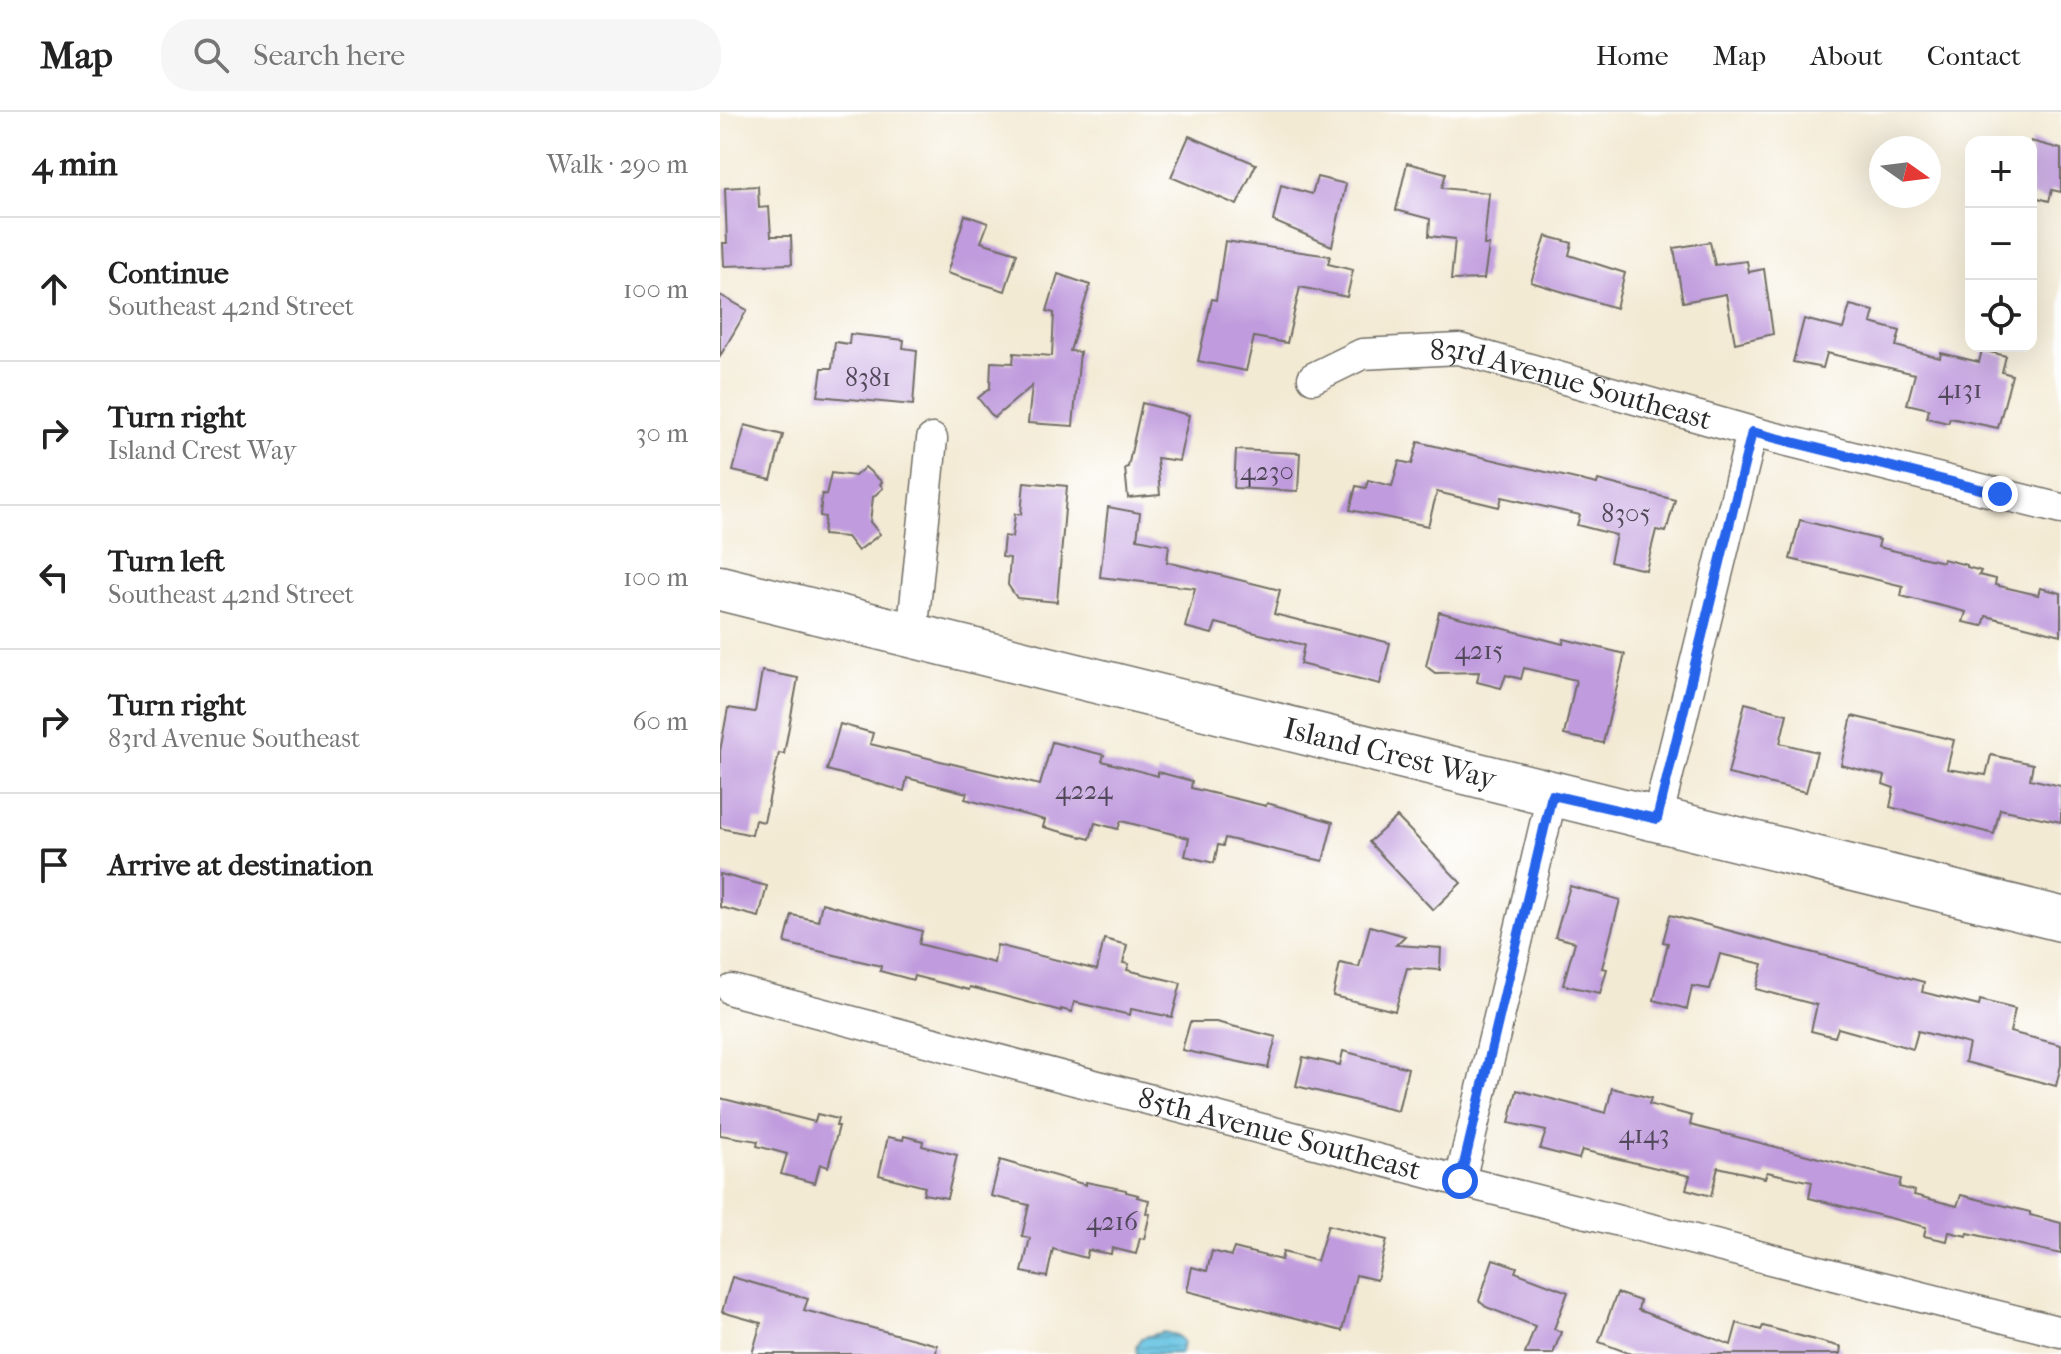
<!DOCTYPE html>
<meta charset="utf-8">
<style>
body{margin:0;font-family:"IM FELL French Canon",serif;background:#f6f6f6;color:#222}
.controls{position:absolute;right:24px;top:24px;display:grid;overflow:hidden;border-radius:16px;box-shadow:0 8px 32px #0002}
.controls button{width:72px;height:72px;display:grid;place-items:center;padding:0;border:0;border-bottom:2px solid #e0e0e0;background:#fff;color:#222;font:40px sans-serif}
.compass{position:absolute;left:1149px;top:24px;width:72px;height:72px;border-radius:50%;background:#fff;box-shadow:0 8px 32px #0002;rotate:104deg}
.stop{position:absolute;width:24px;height:24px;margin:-18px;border:6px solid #2563eb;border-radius:50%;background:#fff}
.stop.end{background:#2563eb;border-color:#fff;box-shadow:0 2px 8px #0008}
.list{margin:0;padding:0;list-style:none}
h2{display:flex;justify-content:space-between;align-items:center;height:104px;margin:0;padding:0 32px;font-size:34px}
h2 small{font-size:26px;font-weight:400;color:#767676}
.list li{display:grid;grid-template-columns:52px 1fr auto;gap:24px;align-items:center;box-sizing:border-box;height:144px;padding:0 32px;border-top:2px solid #e0e0e0}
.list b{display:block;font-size:30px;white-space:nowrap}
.list p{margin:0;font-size:26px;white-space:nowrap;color:#767676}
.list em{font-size:26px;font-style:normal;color:#767676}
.icon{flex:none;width:44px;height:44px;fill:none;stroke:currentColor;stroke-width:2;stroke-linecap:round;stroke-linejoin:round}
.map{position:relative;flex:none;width:1341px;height:1242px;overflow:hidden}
header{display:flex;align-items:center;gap:48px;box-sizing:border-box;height:112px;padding:0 40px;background:#fff;border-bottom:2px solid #e0e0e0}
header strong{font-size:38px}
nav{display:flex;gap:44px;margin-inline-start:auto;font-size:28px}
.search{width:560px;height:72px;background:#f6f6f6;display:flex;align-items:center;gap:20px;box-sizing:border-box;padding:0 28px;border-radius:32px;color:#767676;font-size:30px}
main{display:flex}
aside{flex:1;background:#fff}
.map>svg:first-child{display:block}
.water{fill:url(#water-rules);stroke:#477686;stroke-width:2}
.building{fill:#c09bdd}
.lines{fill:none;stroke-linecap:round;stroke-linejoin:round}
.minor-casing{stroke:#716e66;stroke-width:33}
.secondary-casing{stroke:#716e66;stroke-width:47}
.minor{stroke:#fff;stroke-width:30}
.secondary{stroke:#fff;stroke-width:44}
.route{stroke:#2563eb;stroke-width:10}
.labels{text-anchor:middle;stroke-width:7;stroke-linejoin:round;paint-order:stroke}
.number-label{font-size:26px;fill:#504758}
.street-label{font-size:30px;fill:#2b2b2b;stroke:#fff}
</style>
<header>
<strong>Map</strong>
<div class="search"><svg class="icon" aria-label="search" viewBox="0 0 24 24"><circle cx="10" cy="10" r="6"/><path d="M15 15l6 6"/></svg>Search here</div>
<nav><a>Home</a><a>Map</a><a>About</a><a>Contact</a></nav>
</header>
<main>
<aside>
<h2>4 min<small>Walk · 290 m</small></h2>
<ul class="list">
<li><svg class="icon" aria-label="ahead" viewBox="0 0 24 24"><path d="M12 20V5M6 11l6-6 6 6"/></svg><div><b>Continue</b><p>Southeast 42nd Street</p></div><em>100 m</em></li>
<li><svg class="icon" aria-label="right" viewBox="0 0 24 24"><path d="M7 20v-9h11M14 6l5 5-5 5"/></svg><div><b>Turn right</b><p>Island Crest Way</p></div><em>30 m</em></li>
<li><svg class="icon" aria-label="left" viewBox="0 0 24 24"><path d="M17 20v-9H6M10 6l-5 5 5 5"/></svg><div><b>Turn left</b><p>Southeast 42nd Street</p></div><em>100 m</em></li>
<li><svg class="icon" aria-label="right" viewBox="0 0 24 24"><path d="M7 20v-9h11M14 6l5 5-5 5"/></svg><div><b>Turn right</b><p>83rd Avenue Southeast</p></div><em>60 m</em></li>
<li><svg class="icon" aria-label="arrive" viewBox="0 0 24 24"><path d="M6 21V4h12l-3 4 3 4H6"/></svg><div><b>Arrive at destination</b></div></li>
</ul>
</aside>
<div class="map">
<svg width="1341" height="1242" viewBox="0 0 1341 1242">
<defs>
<pattern id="water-rules" width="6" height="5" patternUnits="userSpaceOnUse" patternTransform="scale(2)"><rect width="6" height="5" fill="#63c2e2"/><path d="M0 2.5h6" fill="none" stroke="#529eb7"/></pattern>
</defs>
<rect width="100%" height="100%" fill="#fff"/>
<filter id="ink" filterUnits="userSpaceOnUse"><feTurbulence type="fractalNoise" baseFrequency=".0125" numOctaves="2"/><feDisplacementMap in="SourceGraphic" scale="16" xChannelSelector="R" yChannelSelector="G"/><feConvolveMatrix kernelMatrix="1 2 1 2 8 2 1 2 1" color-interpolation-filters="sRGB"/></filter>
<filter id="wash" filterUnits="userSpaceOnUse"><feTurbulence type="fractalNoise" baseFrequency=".006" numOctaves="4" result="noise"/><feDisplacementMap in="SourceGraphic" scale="32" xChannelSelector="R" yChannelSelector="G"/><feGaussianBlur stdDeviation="1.8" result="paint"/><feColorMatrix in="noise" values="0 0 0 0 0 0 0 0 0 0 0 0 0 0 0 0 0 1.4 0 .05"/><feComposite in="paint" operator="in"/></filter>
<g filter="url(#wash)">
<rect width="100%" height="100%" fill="#f3ead4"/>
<!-- water -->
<polygon class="water" points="443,1220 456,1223 463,1229 461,1241 417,1242 416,1234 421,1226"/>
<g id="blocks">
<!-- building -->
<g class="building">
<polygon points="469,24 536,52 517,93 451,65"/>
<polygon points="1311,29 1341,37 1341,80 1332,78 1329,89 1311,84"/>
<polygon points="687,51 726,61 722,76 769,81 764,133 769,133 764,167 731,168 735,127 709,124 710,107 676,98"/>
<polygon points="597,65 626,72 612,134 553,109 561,73 592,82"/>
<polygon points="38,74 39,96 49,95 51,124 71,124 72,152 4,154 3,131 7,131 5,76"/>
<polygon points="245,103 268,111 261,130 297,141 285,179 227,161"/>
<polygon points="826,124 852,131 849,143 905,161 896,196 811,170"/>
<polygon points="505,129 610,144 608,152 633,158 627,185 580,175 567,231 534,225 526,259 478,249 492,187 496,188"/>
<polygon points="990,130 995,153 1027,149 1029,160 1044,157 1053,222 1015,231 1006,182 963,190 954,136"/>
<polygon points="338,162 370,173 350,239 360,240 353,314 308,311 312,274 274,306 258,286 270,276 271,250 293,251 294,241 332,244 334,201 327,199"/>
<polygon points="0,183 27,198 0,244"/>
<polygon points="1130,193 1154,199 1151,211 1180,219 1176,234 1220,246 1221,241 1259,250 1262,238 1286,244 1282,260 1292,263 1278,316 1230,306 1228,311 1207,306 1209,297 1187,292 1195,262 1107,241 1103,256 1073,250 1084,207 1123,217"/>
<polygon points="130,222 184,228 183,236 197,238 193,293 98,284 102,256 112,256 115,230 129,232"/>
<polygon points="422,291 469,303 459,349 437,346 440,383 408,386 405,356 408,355"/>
<polygon points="25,313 63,323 51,368 13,359"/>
<polygon points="698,330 877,372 878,368 955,388 946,420 936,418 926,458 890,450 896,423 857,413 860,403 782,385 779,395 717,380 708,414 630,398 636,374 646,376 648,368 672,374 679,349 692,352"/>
<polygon points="516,338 580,341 578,379 514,376"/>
<polygon points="145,355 162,370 160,372 163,376 153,385 150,410 160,422 138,439 127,425 103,423 105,405 100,404 102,382 106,383 111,361 135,364"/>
<polygon points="304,370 347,374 337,490 297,486 288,473 290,446 282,445 284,424 292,425 295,402 301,402"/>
<polygon points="388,395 420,401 417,427 449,433 447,450 560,478 554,502 670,531 660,572 580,552 584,533 496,511 492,522 465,515 475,476 380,465"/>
<polygon points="1080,408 1160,428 1158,435 1223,450 1223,447 1247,453 1247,455 1261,459 1259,463 1276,467 1275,473 1318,483 1320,476 1341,481 1341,523 1266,504 1263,514 1243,510 1246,500 1181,484 1183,474 1070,447"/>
<polygon points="719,500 843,532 844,527 905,542 883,631 844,623 856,568 804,556 801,567 786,563 781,576 757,570 759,560 715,561 706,554"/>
<polygon points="42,559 78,566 64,642 59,641 44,710 35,708 32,723 0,716 0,639 8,596 35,600"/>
<polygon points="1025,591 1067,602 1060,631 1097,640 1086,680 1008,662"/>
<polygon points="1132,604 1234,628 1227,657 1266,663 1271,643 1313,652 1310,667 1341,674 1341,710 1280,697 1274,722 1170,695 1174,676 1163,672 1165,664 1121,653"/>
<polygon points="120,612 153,621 150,632 320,673 332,630 384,643 382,649 438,664 438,660 472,669 471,676 546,694 547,691 613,710 603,749 505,726 503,734 498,733 494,751 465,744 469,726 401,709 398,717 375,711 370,727 323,715 325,708 245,687 247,681 187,666 184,679 107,658"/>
<polygon points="677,705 741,771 713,798 649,730"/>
<polygon points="0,762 47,774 39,805 0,795"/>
<polygon points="850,774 900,788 882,856 887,857 880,881 843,873 855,830 835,825"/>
<polygon points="102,791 202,819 199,832 274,851 277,833 377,858 384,827 407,833 403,851 409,852 407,858 461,871 452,905 411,897 410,903 354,890 352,900 341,897 341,899 250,875 249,878 194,864 193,868 160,859 161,854 65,831 72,803 98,809"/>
<polygon points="950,803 1204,870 1202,880 1259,894 1260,888 1295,897 1290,920 1341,933 1341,953 1336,974 1245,950 1249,932 1198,919 1193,937 1118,916 1115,925 1091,919 1097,893 1036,877 1043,852 1000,842 990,877 972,874 967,897 934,888 948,831 943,830"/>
<polygon points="650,814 685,824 676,833 721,836 720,858 687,856 675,899 613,884 620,851 639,855"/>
<polygon points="470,910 496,910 556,925 548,956 462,938"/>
<polygon points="623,939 688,956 678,999 576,974 583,945 620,953"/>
<polygon points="892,976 931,986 929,992 972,1004 970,1013 1181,1067 1179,1075 1195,1079 1194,1083 1237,1094 1241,1083 1310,1100 1310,1103 1341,1111 1341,1142 1248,1121 1247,1124 1229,1120 1227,1129 1204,1124 1206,1115 1089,1086 1092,1070 1047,1060 1045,1066 998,1055 991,1084 966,1077 970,1064 862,1038 859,1047 820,1037 826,1019 789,1011 797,978 886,1001"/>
<polygon points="0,986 95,1010 97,1002 118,1007 116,1014 119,1014 108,1055 100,1052 95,1071 61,1062 67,1042 37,1034 38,1029 0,1023"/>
<polygon points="184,1024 203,1029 202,1034 237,1043 227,1086 203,1082 205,1075 159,1063 168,1025 183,1028"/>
<polygon points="280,1048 366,1073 366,1070 406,1078 406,1080 418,1083 417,1085 429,1088 426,1101 430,1102 424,1127 420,1126 416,1142 392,1136 391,1142 368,1138 366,1146 333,1137 327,1165 302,1160 310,1126 302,1124 309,1093 271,1084"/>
<polygon points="608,1113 667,1128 657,1168 636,1163 622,1219 467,1179 472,1155 487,1159 492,1139 511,1144 514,1136 561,1148 563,1140 597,1149"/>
<polygon points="773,1147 797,1155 795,1160 848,1180 834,1217 841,1220 833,1242 805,1242 815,1214 766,1195 759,1189"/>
<polygon points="12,1165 88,1187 84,1198 217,1233 216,1242 32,1242 41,1211 2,1200"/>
<polygon points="897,1181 920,1189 918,1198 1011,1233 1017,1211 1041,1218 1043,1214 1121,1235 1120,1242 911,1242 879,1230"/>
</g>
</g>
</g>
<g filter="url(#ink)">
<use href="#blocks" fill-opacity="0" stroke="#716e66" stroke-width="2"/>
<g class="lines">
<defs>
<g id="minor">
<path id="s1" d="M593,266L642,242L739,237L1032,320L1341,397"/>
<polyline points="192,524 212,327"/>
<polyline points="937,707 1032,320"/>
<path id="s2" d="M12,878L740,1069L1341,1220"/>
<polyline points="740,1069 832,683"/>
</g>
<g id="secondary">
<path id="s3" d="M0,476L1341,807"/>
</g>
</defs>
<!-- minor casing -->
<use href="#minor" class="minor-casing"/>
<!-- secondary casing -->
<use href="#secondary" class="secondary-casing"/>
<!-- minor -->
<use href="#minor" class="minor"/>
<!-- secondary -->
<use href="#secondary" class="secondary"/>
</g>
</g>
<g class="lines" filter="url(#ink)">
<!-- route -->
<polyline class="route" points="740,1069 832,683 937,707 1032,320 1280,382"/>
</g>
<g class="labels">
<!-- number labels -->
<g class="number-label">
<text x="148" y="274">8381</text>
<text x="1240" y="286">4131</text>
<text x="547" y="368">4230</text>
<text x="906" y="410">8305</text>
<text x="759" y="547">4215</text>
<text x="364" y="687">4224</text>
<text x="924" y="1031">4143</text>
<text x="392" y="1118">4216</text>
</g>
<!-- street labels -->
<g class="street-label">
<text dy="10" stroke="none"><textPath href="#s1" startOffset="268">83rd Avenue Southeast</textPath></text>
<text dy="10" stroke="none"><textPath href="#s3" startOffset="690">Island Crest Way</textPath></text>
<text dy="10" stroke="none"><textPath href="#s2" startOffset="566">85th Avenue Southeast</textPath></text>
</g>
</g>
</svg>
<div class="controls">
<button>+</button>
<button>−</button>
<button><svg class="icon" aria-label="locate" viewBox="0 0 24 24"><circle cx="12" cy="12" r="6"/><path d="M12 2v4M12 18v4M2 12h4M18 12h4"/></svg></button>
</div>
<svg class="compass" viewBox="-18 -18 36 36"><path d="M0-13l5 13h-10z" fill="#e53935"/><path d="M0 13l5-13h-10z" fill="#767676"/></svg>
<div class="stop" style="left:740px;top:1069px"></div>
<div class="stop end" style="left:1280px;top:382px"></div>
</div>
</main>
